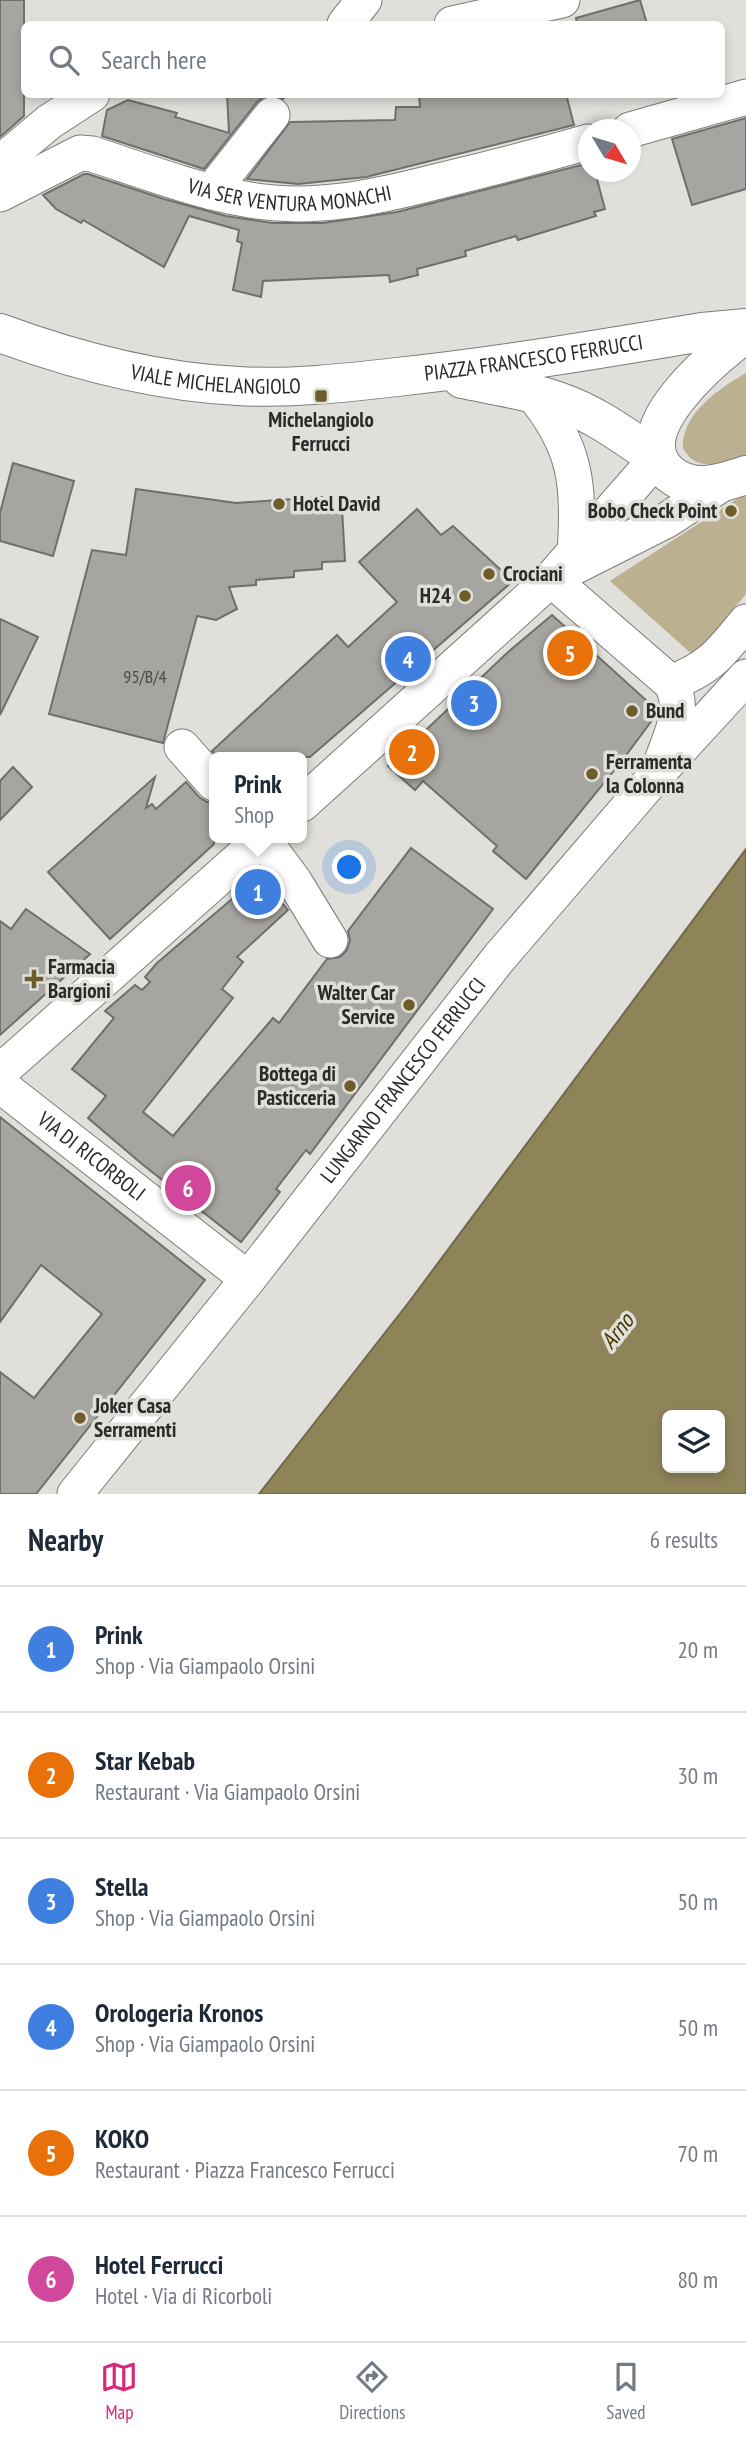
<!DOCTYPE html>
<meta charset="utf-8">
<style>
body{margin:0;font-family:"PT Sans Narrow",sans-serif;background:#f6f6f7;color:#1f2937}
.controls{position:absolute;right:21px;bottom:21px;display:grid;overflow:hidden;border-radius:10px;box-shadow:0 4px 10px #0003}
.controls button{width:63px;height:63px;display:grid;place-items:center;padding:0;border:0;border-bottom:2px solid #e0e1e3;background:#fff;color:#1f2937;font:35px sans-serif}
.compass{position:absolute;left:578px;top:119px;width:63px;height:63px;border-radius:50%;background:#fff;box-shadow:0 4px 10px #0003;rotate:128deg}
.you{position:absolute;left:350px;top:868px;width:24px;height:24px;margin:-18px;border:5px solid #fff;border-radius:50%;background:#1a73e8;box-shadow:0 0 0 10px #1a73e833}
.badge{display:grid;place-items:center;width:46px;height:46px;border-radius:50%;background:#db2777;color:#fff;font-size:23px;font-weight:700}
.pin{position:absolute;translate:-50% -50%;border:4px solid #fff;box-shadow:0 2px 7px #0006}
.popup{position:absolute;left:209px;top:752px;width:98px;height:91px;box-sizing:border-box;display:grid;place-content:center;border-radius:10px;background:#fff;filter:drop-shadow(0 2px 5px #0005);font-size:23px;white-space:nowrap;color:#747a83}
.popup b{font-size:26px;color:#1f2937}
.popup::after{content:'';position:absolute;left:50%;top:100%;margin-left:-14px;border:14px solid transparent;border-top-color:#fff}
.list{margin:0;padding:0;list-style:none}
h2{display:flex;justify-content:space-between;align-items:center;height:91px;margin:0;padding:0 28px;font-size:30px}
h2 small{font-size:23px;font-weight:400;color:#747a83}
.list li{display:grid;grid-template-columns:46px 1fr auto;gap:21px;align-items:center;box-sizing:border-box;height:126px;padding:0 28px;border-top:2px solid #e0e1e3}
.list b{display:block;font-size:26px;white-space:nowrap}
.list p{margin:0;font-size:23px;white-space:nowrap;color:#747a83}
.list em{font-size:23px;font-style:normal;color:#747a83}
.icon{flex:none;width:38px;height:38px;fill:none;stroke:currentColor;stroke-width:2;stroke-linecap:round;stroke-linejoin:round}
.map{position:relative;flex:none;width:746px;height:1494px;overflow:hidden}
.search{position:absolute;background:#fff;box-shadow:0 4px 10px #0003;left:21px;right:21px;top:21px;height:77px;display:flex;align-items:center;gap:18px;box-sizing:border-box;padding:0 24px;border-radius:10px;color:#747a83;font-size:26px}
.sheet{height:847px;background:#fff}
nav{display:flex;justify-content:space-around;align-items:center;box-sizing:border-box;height:98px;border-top:2px solid #e0e1e3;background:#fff;font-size:19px;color:#747a83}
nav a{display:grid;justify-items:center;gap:4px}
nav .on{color:#db2777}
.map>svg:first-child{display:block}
.green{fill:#bbb191}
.water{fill:#8f835a;stroke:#71694c;stroke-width:2;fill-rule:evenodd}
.building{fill:#a6a5a1;stroke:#706f6b;stroke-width:2}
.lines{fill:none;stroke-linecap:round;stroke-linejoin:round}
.minor-casing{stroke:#7e7c79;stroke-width:37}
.major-casing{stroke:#7e7c79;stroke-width:40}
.minor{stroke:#fff;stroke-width:35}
.major{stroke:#fff;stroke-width:38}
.poi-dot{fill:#6c5d2a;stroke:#e0dfda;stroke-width:2.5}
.labels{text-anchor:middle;stroke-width:7;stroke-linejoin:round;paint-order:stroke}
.number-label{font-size:18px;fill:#4a4a48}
.street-label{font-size:21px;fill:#2c2b2a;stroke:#e0dfda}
.poi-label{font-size:21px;font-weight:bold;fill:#2c2b2a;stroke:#e0dfda;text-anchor:start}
.water-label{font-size:23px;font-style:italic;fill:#453700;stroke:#e0dfda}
</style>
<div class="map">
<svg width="746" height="1494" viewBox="0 0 746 1494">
<rect width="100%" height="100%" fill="#e0dfda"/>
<!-- green -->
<g class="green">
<path d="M746,373V456C724,463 696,474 683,448C681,414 720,388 746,373Z"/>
<polygon points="746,493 746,594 694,656 610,581"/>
</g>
<!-- water -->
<path class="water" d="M746,849V1494H259L409,1302ZM667,1415H720V1468H667Z"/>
<!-- building -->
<g class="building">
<polygon points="0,0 24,0 24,116 0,137"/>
<polygon points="640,0 647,24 577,24 576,18"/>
<polygon points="227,94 287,94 283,99 274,95 265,96 257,102 204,169 102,136 107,110 128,100 177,113 175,117 229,133"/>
<polygon points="419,94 566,94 574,125 366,177 298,184 247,179 290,122 395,120 396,107 420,107"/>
<polygon points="746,118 746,189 692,205 672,139"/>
<polygon points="589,163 589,172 595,172 605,209 594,212 596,216 518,240 516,236 465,251 466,256 417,269 418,275 390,282 389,275 263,281 261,297 233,290 242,243 237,241 239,230 189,216 164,267 83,220 81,223 56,209 43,195 84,174 88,174 164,199 226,216 273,223 323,223 397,212"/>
<polygon points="13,463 74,481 53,556 0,541 0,513"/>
<polygon points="136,489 236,503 322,497 323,509 342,508 345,561 322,562 322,569 294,571 294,577 256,580 256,585 229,587 237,609 216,620 197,616 163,743 49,714 92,550 126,555"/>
<polygon points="417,509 441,535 453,526 513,581 310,757 218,757 212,751 337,635 348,647 397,602 359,562"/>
<polygon points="552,615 657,710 656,715 621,762 526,879 493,851 497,846 423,781 415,790 388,766 507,653"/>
<polygon points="0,619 38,637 0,715"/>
<polygon points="13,767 32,787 0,820 0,781"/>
<polygon points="155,777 146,808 152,804 156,809 186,782 199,797 207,802 214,803 214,844 110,939 48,872"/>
<polygon points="411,848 493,909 310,1154 306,1150 276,1189 280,1192 241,1242 142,1164 88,1118 106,1096 72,1069 114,1018 105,1011 135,985 142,990 150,982 145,977 157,963 259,876 288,910 237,957 243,962 222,989 233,998 143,1112 173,1136 273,1018 279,1023 327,959 340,957 347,950 350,940 348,931"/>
<polygon points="26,909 90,954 0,1035 0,921 11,929"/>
<polygon points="0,1117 205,1280 36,1494 0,1494 0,1372 34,1398 102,1314 41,1265 0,1322"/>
</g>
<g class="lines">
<defs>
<g id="minor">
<polyline points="345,24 364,0"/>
<polyline points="452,24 562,0"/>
<polyline points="630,130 746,97"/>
<polyline points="0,163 49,122 92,94"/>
<polyline points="211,192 272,115"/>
<path id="s1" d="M0,194L80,153L92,154C144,171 196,191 250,200C315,211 377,197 439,181C489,169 539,156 588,142"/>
<path d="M532,393C576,446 580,485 575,552"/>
<polyline points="566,571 667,520 723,483"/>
<path d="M551,579L671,683C686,708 671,736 662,761"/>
<path d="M671,683C710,668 720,654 746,622"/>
<polyline points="182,747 214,783"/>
<polyline points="302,804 551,579 657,458"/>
<polyline points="262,838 294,881 330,940"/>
<polyline points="0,1072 263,838"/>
<path id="s2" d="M0,1085L248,1279"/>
<path id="s3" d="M75,1494L248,1279L499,958L657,774L746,677"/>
</g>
<g id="major">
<path id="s4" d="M0,333C76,361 157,382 238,386C291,389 344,383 397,377C499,366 601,349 702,332L746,328"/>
<path d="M746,333C715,356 621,433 669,473C692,493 720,484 746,475"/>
<path d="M462,379C496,386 530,391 563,403C597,415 627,438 657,458"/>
</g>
</defs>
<!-- minor casing -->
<use href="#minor" class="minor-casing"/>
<!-- major casing -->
<use href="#major" class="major-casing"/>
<!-- minor -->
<use href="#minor" class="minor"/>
<!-- major -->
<use href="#major" class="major"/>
</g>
<!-- markers -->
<g class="poi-dot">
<rect x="314" y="389" width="14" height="14" rx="3.5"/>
<circle cx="279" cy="504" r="7"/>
<circle cx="731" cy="511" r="7"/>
<circle cx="489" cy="574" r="7"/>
<circle cx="465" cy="596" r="7"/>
<circle cx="632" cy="711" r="7"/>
<circle cx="592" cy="774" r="7"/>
<path d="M30.5 968.5h7v7h7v7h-7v7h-7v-7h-7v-7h7z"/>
<circle cx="409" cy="1005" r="7"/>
<circle cx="350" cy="1086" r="7"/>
<circle cx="80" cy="1418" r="7"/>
</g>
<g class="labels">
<!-- number labels -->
<g class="number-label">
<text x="145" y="683">95/B/4</text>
</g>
<!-- street labels -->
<g class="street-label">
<text dy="7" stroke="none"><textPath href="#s1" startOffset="306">VIA SER VENTURA MONACHI</textPath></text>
<text dy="7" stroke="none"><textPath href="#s4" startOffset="542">PIAZZA FRANCESCO FERRUCCI</textPath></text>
<text dy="7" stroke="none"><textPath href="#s4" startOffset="222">VIALE MICHELANGIOLO</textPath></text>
<text dy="7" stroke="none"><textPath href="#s3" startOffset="528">LUNGARNO FRANCESCO FERRUCCI</textPath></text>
<text dy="7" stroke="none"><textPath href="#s2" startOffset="116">VIA DI RICORBOLI</textPath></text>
</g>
<!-- poi labels -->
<g class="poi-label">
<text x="321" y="427" text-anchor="middle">Michelangiolo<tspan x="321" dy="24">Ferrucci</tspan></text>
<text x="293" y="511">Hotel David</text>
<text x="717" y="518" text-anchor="end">Bobo Check Point</text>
<text x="503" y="581">Crociani</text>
<text x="451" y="603" text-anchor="end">H24</text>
<text x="646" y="718">Bund</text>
<text x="606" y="769">Ferramenta<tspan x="606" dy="24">la Colonna</tspan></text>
<text x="48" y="974">Farmacia<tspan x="48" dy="24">Bargioni</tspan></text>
<text x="395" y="1000" text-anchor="end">Walter Car<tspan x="395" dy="24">Service</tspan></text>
<text x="336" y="1081" text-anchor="end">Bottega di<tspan x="336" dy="24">Pasticceria</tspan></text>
<text x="94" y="1413">Joker Casa<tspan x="94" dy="24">Serramenti</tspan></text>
</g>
<!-- water labels -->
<g class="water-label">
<text transform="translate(617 1331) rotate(-52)" y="8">Arno</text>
</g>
</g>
</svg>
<div class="controls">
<button><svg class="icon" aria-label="layers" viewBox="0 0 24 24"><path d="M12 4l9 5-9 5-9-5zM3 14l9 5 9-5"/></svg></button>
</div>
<svg class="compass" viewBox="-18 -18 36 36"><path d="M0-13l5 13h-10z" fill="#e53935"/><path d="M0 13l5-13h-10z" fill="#747a83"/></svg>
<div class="you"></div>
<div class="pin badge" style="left:258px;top:892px;background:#3f7fe0">1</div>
<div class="popup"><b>Prink</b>Shop</div>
<div class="pin badge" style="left:412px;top:752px;background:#e8710a">2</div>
<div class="pin badge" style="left:474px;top:703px;background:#3f7fe0">3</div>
<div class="pin badge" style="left:408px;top:659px;background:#3f7fe0">4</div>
<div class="pin badge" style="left:570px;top:653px;background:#e8710a">5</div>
<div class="pin badge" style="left:188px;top:1188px;background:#d1479c">6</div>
<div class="search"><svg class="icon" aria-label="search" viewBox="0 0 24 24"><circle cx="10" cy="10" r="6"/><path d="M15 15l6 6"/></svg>Search here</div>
</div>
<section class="sheet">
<h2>Nearby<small>6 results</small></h2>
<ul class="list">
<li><span class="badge" style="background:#3f7fe0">1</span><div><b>Prink</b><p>Shop · Via Giampaolo Orsini</p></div><em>20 m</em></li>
<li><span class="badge" style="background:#e8710a">2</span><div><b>Star Kebab</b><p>Restaurant · Via Giampaolo Orsini</p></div><em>30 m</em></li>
<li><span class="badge" style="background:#3f7fe0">3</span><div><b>Stella</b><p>Shop · Via Giampaolo Orsini</p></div><em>50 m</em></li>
<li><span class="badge" style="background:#3f7fe0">4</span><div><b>Orologeria Kronos</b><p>Shop · Via Giampaolo Orsini</p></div><em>50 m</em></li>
<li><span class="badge" style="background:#e8710a">5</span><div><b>KOKO</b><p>Restaurant · Piazza Francesco Ferrucci</p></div><em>70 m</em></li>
<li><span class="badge" style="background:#d1479c">6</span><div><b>Hotel Ferrucci</b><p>Hotel · Via di Ricorboli</p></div><em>80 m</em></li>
</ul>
</section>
<nav>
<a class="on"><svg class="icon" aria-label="map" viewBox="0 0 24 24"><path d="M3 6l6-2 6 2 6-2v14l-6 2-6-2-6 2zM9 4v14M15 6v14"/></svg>Map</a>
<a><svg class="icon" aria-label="directions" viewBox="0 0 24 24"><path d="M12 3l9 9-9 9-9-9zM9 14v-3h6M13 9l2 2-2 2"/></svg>Directions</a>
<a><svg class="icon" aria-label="saved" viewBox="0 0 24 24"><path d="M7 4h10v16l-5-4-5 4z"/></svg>Saved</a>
</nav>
